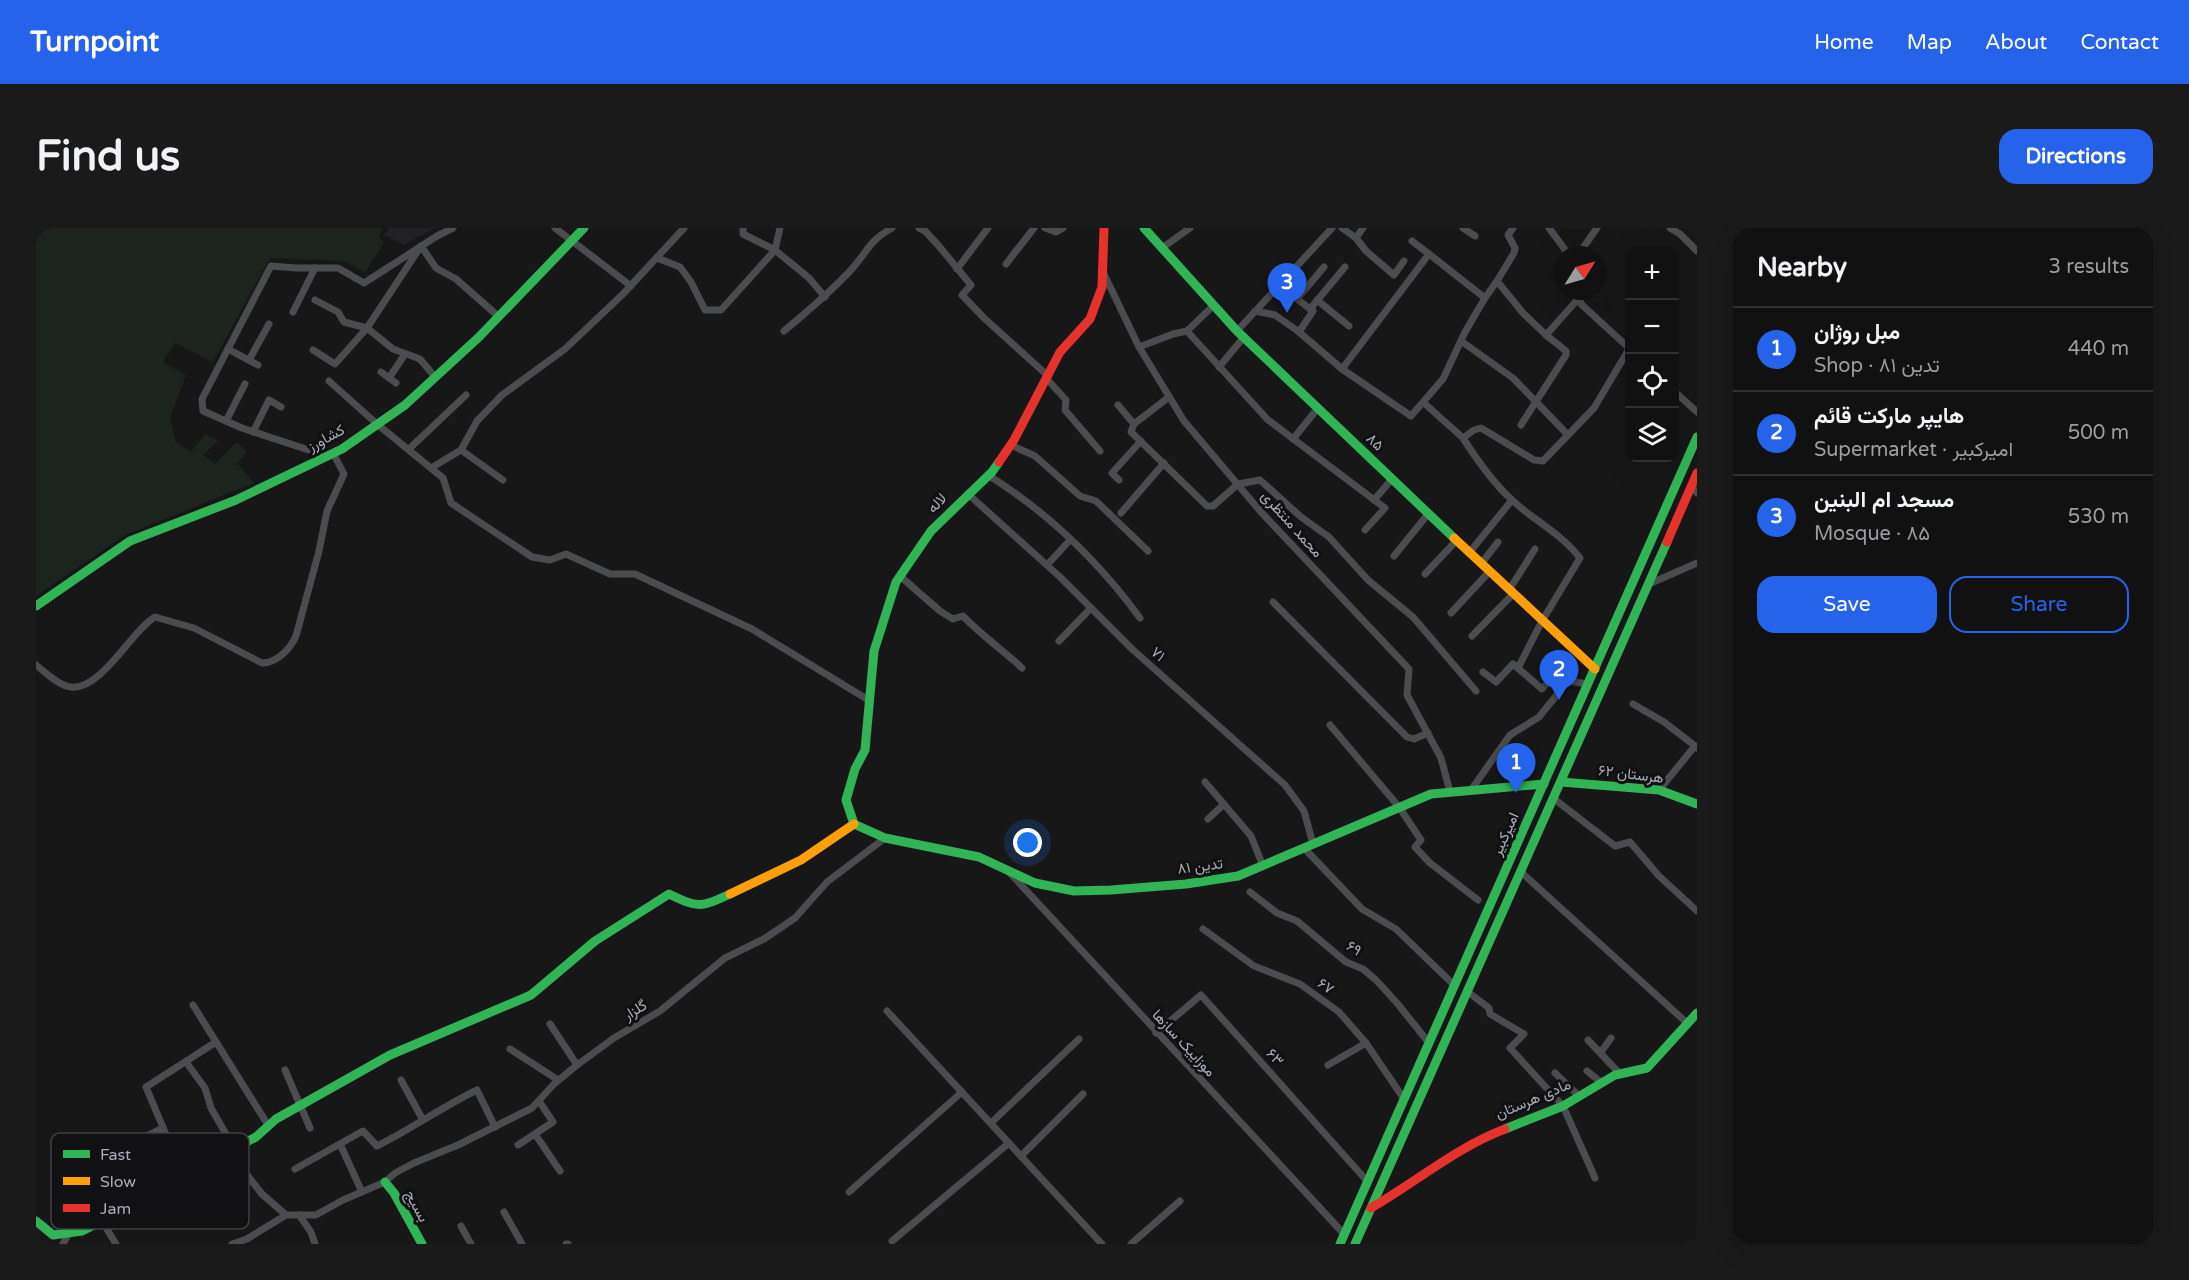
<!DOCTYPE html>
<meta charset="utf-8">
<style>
body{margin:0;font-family:"Varela Round",Vazirmatn,sans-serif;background:#1a1a1a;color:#f1f3f6}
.controls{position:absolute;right:18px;top:18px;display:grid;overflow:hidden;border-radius:12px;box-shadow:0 6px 24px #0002}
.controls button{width:54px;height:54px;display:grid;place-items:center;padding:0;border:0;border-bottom:2px solid #303131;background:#111;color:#f1f3f6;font:30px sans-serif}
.compass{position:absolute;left:1517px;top:18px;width:54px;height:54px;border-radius:50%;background:#111;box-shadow:0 6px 24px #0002;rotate:53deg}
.you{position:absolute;left:992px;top:615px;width:21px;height:21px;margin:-15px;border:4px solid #fff;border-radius:50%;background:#1a73e8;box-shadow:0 0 0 9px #1a73e833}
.badge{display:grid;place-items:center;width:39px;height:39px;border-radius:50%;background:#2563eb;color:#fff;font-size:20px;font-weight:700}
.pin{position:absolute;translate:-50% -50px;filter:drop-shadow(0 2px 3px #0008)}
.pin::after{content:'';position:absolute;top:32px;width:21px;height:18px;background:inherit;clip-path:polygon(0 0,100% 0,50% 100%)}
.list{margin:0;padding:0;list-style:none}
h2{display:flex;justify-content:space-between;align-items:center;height:78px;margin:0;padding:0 24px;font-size:26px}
h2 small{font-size:20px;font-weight:400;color:#9c9d9f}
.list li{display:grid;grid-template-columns:39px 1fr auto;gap:18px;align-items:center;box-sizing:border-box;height:84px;padding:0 24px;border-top:2px solid #303131}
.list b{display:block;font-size:22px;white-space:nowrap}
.list p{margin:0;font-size:20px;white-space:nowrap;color:#9c9d9f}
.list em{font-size:20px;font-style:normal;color:#9c9d9f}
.actions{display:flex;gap:12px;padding:18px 24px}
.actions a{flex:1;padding:14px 0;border:2px solid #2563eb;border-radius:18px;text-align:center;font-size:21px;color:#2563eb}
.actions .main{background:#2563eb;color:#fff}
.icon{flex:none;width:33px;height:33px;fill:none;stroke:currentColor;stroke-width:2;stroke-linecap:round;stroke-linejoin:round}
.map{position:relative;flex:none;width:1661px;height:1016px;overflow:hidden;border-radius:18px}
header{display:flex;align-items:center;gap:36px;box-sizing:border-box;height:84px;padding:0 30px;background:#2563eb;color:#fff}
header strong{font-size:28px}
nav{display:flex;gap:33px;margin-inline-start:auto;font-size:21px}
.intro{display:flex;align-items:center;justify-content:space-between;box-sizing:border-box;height:144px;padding:0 36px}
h1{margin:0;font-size:42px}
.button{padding:15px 27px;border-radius:18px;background:#2563eb;color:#fff;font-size:21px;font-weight:700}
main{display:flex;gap:36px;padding:0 36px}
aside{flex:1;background:#111;border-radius:18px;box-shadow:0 6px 24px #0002}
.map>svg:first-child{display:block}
.built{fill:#212123}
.green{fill:#1d241e}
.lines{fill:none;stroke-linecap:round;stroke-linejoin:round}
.street{stroke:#4b4c50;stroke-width:7}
.fast{stroke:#30b455;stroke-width:9}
.slow{stroke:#ff9f0a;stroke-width:9}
.jam{stroke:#e5322d;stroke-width:9}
.labels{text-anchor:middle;stroke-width:6;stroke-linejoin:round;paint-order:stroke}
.street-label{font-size:15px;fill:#a8adb8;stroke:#111113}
.key{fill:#111113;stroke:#3e4045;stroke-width:1.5}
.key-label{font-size:16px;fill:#a8adb8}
</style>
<header>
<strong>Turnpoint</strong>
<nav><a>Home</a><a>Map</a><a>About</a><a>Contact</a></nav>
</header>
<div class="intro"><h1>Find us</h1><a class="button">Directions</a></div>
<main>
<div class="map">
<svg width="1661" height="1016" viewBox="0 0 1661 1016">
<rect width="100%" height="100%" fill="#171717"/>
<!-- built -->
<polygon class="built" points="353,0 399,0 368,17 348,7"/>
<!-- green -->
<polygon class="green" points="0,0 347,0 343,8 348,15 329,44 308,33 234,30 177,134 139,115 127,134 150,147 134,190 140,214 155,224 169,206 182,213 167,227 179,236 201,214 211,225 201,235 218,255 89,307 0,368"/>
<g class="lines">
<!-- street -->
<g class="street">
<polyline points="519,0 595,58"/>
<polyline points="707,0 707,6 739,22 773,50 789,69"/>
<polyline points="883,0 889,3 902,17 935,57 926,67 948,90 1011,147"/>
<polyline points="1009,0 1020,4 1027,0"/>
<polyline points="1306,0 1320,10 1330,23 1358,47 1368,33"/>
<polyline points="1427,0 1439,8"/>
<polyline points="1477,0 1472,7 1479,20 1478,25 1461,53 1487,85 1510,107"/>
<polyline points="1513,0 1533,27"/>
<polyline points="1634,0 1644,6 1661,23"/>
<polyline points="0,2 1,0"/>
<polyline points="1320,10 1327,0"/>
<polyline points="1126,20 1154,0"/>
<polyline points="1393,26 1449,70 1461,53"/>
<polyline points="1542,27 1561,0"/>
<polyline points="621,30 644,39 655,54 669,82 685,82 739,22 744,0"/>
<polyline points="970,36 998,0"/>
<polyline points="921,41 952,0"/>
<polyline points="1067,44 1103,119 1148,193 1225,284 1373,441 1371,467 1405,530 1414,564"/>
<polyline points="1242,57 1277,83 1263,104"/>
<polyline points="1542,63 1545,76 1594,121"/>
<polyline points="1261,71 1288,39"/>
<polyline points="279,72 302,84 308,94 331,100 357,121 384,131 399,149"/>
<polyline points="1281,72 1313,98"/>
<polyline points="1274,81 1309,39"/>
<polyline points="1219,83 1239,87 1263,104 1306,141 1375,188 1407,151 1429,104 1449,70"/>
<polyline points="257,84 279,40"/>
<path d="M748,103C771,84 793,65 814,43C831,25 832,13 856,0"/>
<polyline points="1151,103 1231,191 1349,280 1329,302"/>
<polyline points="1201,103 1296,0"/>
<polyline points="1425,113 1477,150 1532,207"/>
<polyline points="1103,119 1137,106 1151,103 1178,77"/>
<polyline points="192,121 222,137"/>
<polyline points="277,122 299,136 331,100 385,18 400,40 420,51 462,88"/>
<polyline points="213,132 233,96"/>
<polyline points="1183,139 1208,109"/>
<polyline points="1306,141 1393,26 1376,13"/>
<polyline points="345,144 360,155"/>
<polyline points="353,150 369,126"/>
<polyline points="1010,150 1030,172 1029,182 1064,223"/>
<polyline points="293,153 341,196 407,250 415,275 496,329 514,332 530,326 574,346 599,346 716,401 834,473"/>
<polyline points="1638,163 1661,184"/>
<polyline points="1388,175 1427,210"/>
<polyline points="1082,177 1098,196 1095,204 1171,278 1177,278 1202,256 1224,252 1265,289 1293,309 1332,352 1377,389 1440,463"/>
<polyline points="190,193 209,156"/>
<polyline points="1098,196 1133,169"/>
<polyline points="1485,197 1530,127 1530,123 1510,107 1543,70"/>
<polyline points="217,204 233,172 245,179"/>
<polyline points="1257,211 1282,180"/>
<polyline points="975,217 999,228 1044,268 1060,273 1112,323"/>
<polyline points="373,221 430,167"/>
<polyline points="425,222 467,252"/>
<polyline points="291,228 206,200 167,183 166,171 235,38 260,40 302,40 328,55 401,8 417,0"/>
<polyline points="395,240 425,222 441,193 466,167 529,121 587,66 648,0"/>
<path d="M952,247C1011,284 1063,334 1104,390"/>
<polyline points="1083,252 1076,245 1105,213"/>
<polyline points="1655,258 1661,265"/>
<polyline points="932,266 1024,349 1096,421 1249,557 1268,583 1277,616"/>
<polyline points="1338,272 1356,251"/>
<polyline points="1085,285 1128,235"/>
<polyline points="1433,325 1476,272"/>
<polyline points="1358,328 1392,286"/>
<polyline points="1445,336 1462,314"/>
<polyline points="1011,337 1034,312"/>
<polyline points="1389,346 1420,313"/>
<path d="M864,348L904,383L917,391L927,388C945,407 967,422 986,440"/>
<polyline points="1613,356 1661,335"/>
<polyline points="1473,362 1499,321"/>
<polyline points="1237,374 1371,509 1378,511 1392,505"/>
<polyline points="1415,385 1453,344"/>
<polyline points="1436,408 1477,366"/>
<polyline points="1023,413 1055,380"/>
<path d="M0,437C9,444 23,458 35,459C65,463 96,402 119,389L158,400L226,435C241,435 254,421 260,408L283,323L291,283L308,246L297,225"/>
<path d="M1482,440L1506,393L1544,330C1526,306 1497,292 1476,272C1456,254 1441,232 1427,210L1438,202L1445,200L1498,232L1507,233L1558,180L1593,121"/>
<polyline points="1447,444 1460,454 1477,436 1506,461 1525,440 1532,453"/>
<polyline points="1597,476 1628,494 1659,518"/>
<polyline points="1294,497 1363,579 1385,612 1379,619 1394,635 1442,672"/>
<polyline points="1169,554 1215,608 1227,638"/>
<polyline points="1435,562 1474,507 1503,489 1532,453 1552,456"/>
<polyline points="1623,562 1659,518 1661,520"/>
<polyline points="1517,570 1579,618 1594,614 1623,648 1661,683"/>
<polyline points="1172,591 1188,576"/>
<polyline points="1268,620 1326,681 1360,701 1418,757"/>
<polyline points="1485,644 1651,795"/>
<polyline points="974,645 1308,1006"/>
<polyline points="1214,664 1241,685 1261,693 1310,734 1327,741 1340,752 1361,775 1393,815"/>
<polyline points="1167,701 1218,738 1264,756 1303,784 1330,815 1368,871"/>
<polyline points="1432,764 1453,780 1454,786 1488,806 1474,820 1527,878 1559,950"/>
<polyline points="157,777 232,897"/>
<polyline points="851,783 1066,1016"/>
<polyline points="514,796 541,837"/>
<polyline points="1120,805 1165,767 1331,953"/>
<polyline points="1552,812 1584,846"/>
<polyline points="474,821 522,852"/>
<polyline points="1565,824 1575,810"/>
<polyline points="150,834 169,860 175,880 198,920"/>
<polyline points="1292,837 1330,815"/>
<polyline points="249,842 274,900"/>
<polyline points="1551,843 1566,855"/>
<polyline points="1519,845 1543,868"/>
<polyline points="365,852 387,892"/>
<polyline points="955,895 1043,811"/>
<polyline points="499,906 524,943"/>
<polyline points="304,916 326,964"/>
<polyline points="482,917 517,894 503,873"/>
<polyline points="192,923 226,966 250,987"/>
<polyline points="985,928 1047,866"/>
<polyline points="81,933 77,925 127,900"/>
<path d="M259,941L327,903L341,918C375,901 406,879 441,862L459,899"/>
<polyline points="147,947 110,859 180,814"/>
<polyline points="813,964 926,864"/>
<polyline points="468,984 486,1016"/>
<polyline points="263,987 275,1004 279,1016"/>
<polyline points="66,993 80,1016"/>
<polyline points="425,998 435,1016"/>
<polyline points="856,1013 973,915"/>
<polyline points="27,1016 33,1005"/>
<polyline points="196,1016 211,1011 250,987 280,987 307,972 349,954 359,945 378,935 422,917 496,880 518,856 541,837 578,810 624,783 689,730 728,711 759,690 791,654 849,610"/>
<polyline points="530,1016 532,1016"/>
<polyline points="1095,1016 1144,973"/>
</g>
<!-- fast -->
<g class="fast">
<polyline points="1108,0 1201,103 1418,310"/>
<polyline points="0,378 94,313 200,272 306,221 369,177 443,109 548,0"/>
<polyline points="1525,554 1623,562 1661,576"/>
<polyline points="818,596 849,610 943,629 999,655 1038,663 1075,662 1150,656 1202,648 1395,566 1508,556"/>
<polyline points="818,596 810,572 819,541 829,522 838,423 860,354 895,303 956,244 963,234"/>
<polyline points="1469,901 1527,878 1579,847 1611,840 1661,785"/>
<polyline points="349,954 358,965 386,1016"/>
<path d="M0,993L17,1007L46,1003L66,993L83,976L125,959L220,909L240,891L354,827L495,767L559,713L633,666C662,680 664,680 694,666"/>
<polyline points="1304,1016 1661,209"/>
<polyline points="1319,1016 1631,314"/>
</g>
<!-- slow -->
<g class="slow">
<polyline points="1418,310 1559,441"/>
<polyline points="694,666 765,632 818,596"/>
</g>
<!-- jam -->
<g class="jam">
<polyline points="963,234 978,212 1024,124 1054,91 1066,59 1068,0"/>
<polyline points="1631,314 1661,245"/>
<path d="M1335,980C1380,954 1421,919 1469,901"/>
</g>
</g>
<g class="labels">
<!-- street labels -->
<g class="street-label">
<text transform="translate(290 210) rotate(-29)" y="5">کشاورز</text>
<text transform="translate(1339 214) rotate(44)" y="5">۸۵</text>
<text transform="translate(901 275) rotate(-46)" y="5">لاله</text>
<text transform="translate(1256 296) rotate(48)" y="5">محمد منتظری</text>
<text transform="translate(1122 426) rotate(41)" y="5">۷۱</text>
<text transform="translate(1595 546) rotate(7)" y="5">هرستان ۶۲</text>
<text transform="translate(1469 606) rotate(-66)" y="5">امیرکبیر</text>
<text transform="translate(1164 638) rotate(-7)" y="5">تدین ۸۱</text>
<text transform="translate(1318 720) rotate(32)" y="5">۶۹</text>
<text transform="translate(1290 758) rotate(35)" y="5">۶۷</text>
<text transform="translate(599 782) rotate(-32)" y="5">گلزار</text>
<text transform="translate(1148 815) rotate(47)" y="5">موزاییک سازها</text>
<text transform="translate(1239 829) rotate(48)" y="5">۶۳</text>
<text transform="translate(1497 871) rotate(-23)" y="5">مادی هرستان</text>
<text transform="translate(381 978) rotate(62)" y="5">بسیج</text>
</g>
</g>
<!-- legend -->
<rect x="15" y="905" width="198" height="96" rx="9" class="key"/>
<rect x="27" y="922" width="27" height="8" fill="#30b455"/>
<rect x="27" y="949" width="27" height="8" fill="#ff9f0a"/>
<rect x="27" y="976" width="27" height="8" fill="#e5322d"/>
<g class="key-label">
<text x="64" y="932">Fast</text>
<text x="64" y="959">Slow</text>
<text x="64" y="986">Jam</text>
</g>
</svg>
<div class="controls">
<button>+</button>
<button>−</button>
<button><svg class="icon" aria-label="locate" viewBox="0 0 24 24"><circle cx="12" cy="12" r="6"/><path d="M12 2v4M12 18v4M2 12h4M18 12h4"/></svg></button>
<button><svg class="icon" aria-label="layers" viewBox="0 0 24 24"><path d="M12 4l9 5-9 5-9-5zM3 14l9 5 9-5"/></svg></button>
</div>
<svg class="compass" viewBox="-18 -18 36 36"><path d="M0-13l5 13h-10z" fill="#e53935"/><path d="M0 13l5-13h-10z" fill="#9c9d9f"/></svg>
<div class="you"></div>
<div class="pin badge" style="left:1480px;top:565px">1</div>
<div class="pin badge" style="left:1523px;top:472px">2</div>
<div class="pin badge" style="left:1251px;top:85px">3</div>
</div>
<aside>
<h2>Nearby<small>3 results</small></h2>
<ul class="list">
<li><span class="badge">1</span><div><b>مبل روژان</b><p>Shop · تدین ۸۱</p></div><em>440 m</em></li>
<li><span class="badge">2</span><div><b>هایپر مارکت قائم</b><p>Supermarket · امیرکبیر</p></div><em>500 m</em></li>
<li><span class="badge">3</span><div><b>مسجد ام البنین</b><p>Mosque · ۸۵</p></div><em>530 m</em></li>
</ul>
<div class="actions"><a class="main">Save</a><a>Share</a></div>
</aside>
</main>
